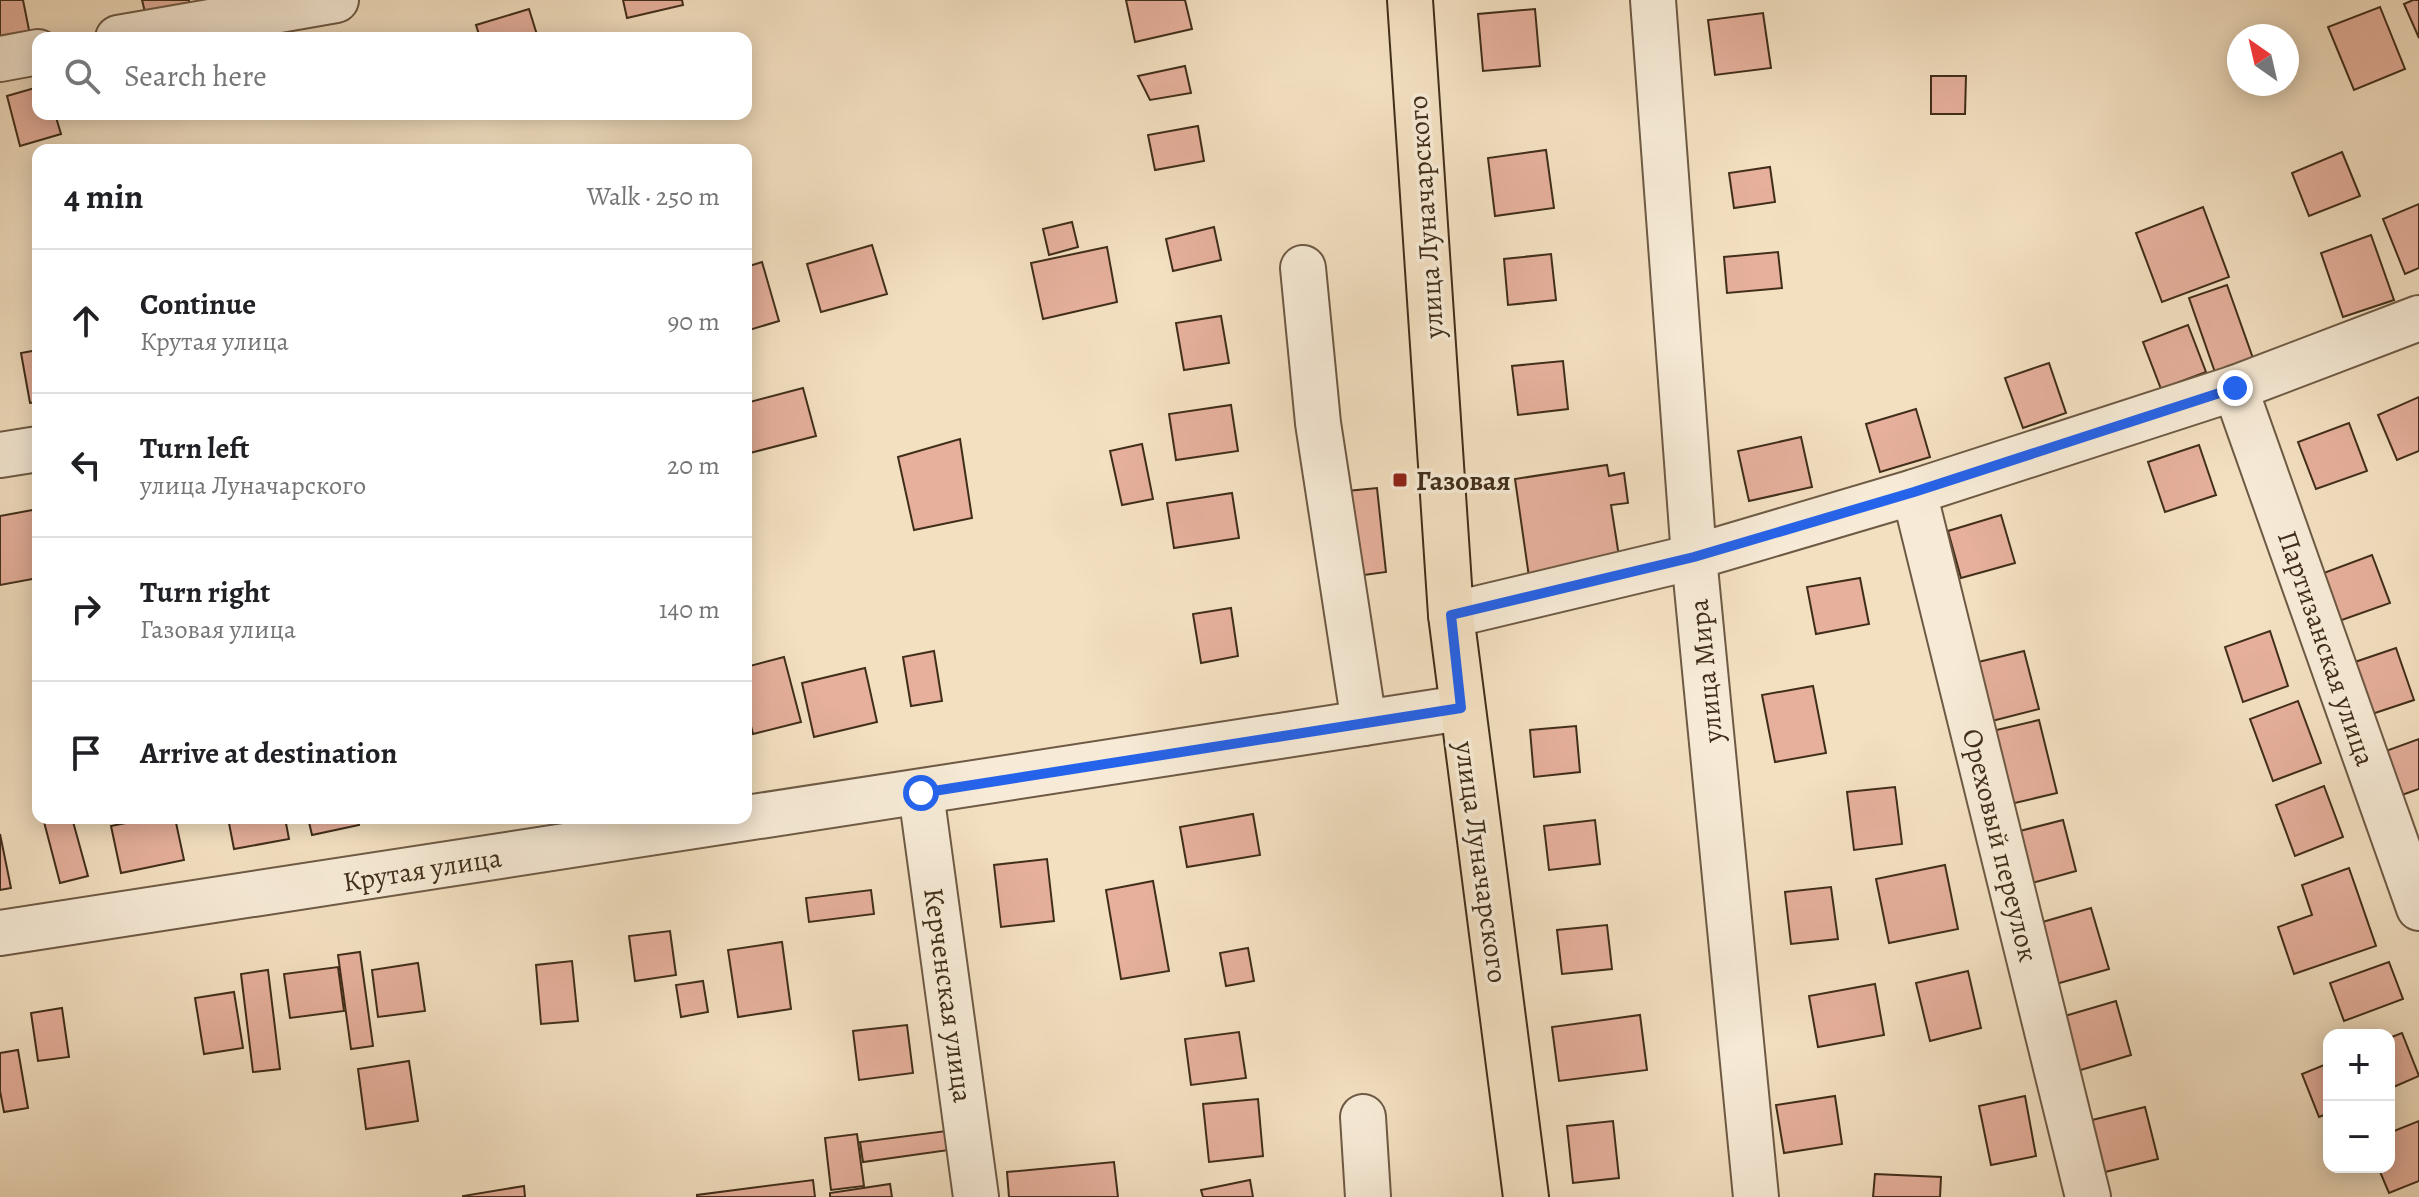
<!DOCTYPE html>
<meta charset="utf-8">
<style>
body{margin:0;font-family:Alegreya,serif;background:#f6f6f6;color:#202124}
.controls{position:absolute;right:24px;bottom:24px;display:grid;overflow:hidden;border-radius:16px;box-shadow:0 4px 20px #0003}
.controls button{width:72px;height:72px;display:grid;place-items:center;padding:0;border:0;border-bottom:2px solid #e0e0e0;background:#fff;color:#202124;font:40px sans-serif}
.compass{position:absolute;left:2227px;top:24px;width:72px;height:72px;border-radius:50%;background:#fff;box-shadow:0 4px 20px #0003;rotate:326deg}
.stop{position:absolute;width:24px;height:24px;margin:-18px;border:6px solid #2563eb;border-radius:50%;background:#fff}
.stop.end{background:#2563eb;border-color:#fff;box-shadow:0 2px 8px #0008}
.list{margin:0;padding:0;list-style:none}
h2{display:flex;justify-content:space-between;align-items:center;height:104px;margin:0;padding:0 32px;font-size:34px}
h2 small{font-size:26px;font-weight:400;color:#757577}
.list li{display:grid;grid-template-columns:52px 1fr auto;gap:24px;align-items:center;box-sizing:border-box;height:144px;padding:0 32px;border-top:2px solid #e0e0e0}
.list b{display:block;font-size:30px;white-space:nowrap}
.list p{margin:0;font-size:26px;white-space:nowrap;color:#757577}
.list em{font-size:26px;font-style:normal;color:#757577}
.icon{flex:none;width:44px;height:44px;fill:none;stroke:currentColor;stroke-width:2;stroke-linecap:round;stroke-linejoin:round}
.map{position:relative;flex:none;width:2419px;height:1197px;overflow:hidden}
.search{position:absolute;background:#fff;box-shadow:0 4px 20px #0003;left:32px;top:32px;width:720px;height:88px;display:flex;align-items:center;gap:20px;box-sizing:border-box;padding:0 28px;border-radius:16px;color:#757577;font-size:30px}
.panel{position:absolute;background:#fff;box-shadow:0 4px 20px #0003;left:32px;top:144px;width:720px;height:680px;border-radius:16px}
.map>svg:first-child{display:block}
.building{fill:#e6b09c;stroke:#412e1a;stroke-width:2}
.lines{fill:none;stroke-linecap:round;stroke-linejoin:round}
.minor-casing{stroke:#6e5a44;stroke-width:48}
.major-casing{stroke:#412e1a;stroke-width:48}
.minor{stroke:#f7ebd7;stroke-width:44}
.major{stroke:#f3e0c1;stroke-width:44}
.route{stroke:#2563eb;stroke-width:10}
.poi-dot{fill:#8f2418;stroke:#f7ebd7;stroke-width:3}
.labels{text-anchor:middle;stroke-width:7;stroke-linejoin:round;paint-order:stroke}
.street-label{font-size:28px;fill:#412e1a;stroke:#f7ebd7}
.poi-label{font-size:28px;font-weight:bold;fill:#412e1a;stroke:#f7ebd7;text-anchor:start}
</style>
<div class="map">
<svg width="2419" height="1197" viewBox="0 0 2419 1197">
<rect width="100%" height="100%" fill="#f3e0c1"/>
<filter id="stains"><feTurbulence type="fractalNoise" baseFrequency=".0025" numOctaves="4"/><feColorMatrix values="0 0 0 0 .2 0 0 0 0 .09 0 0 0 0 .02 0 0 0 .5 -.17"/></filter>
<radialGradient id="worn" r=".72"><stop offset=".6" stop-color="#630" stop-opacity="0"/><stop offset="1" stop-color="#630" stop-opacity=".3"/></radialGradient>
<!-- building -->
<g class="building">
<polygon points="0,0 23,0 30,35 0,40"/>
<polygon points="142,0 189,0 189,3 145,12"/>
<polygon points="623,0 682,0 683,5 627,18"/>
<polygon points="1126,0 1185,0 1192,29 1135,42"/>
<polygon points="2413,0 2419,0 2419,38 2404,4"/>
<polygon points="2380,7 2405,69 2354,90 2328,27"/>
<polygon points="529,9 538,38 480,38 476,25"/>
<polygon points="1535,9 1540,66 1483,71 1478,14"/>
<polygon points="1763,13 1771,68 1715,75 1708,20"/>
<polygon points="1185,66 1191,93 1150,100 1138,76"/>
<polygon points="1931,76 1966,76 1965,114 1931,114"/>
<polygon points="38,87 38,114 55,114 61,134 20,146 7,96"/>
<polygon points="1198,126 1204,161 1155,170 1148,135"/>
<polygon points="1546,150 1554,208 1495,216 1488,158"/>
<polygon points="2342,152 2360,196 2309,216 2292,173"/>
<polygon points="1770,167 1775,202 1734,208 1729,173"/>
<polygon points="2419,204 2419,268 2405,274 2383,219"/>
<polygon points="2203,207 2229,277 2162,302 2136,233"/>
<polygon points="1072,222 1078,247 1049,255 1043,229"/>
<polygon points="1214,227 1221,260 1173,271 1166,239"/>
<polygon points="2371,235 2394,300 2343,317 2321,253"/>
<polygon points="872,245 887,294 821,312 807,264"/>
<polygon points="1107,247 1117,302 1043,319 1031,263"/>
<polygon points="1778,252 1782,288 1727,293 1724,257"/>
<polygon points="1551,254 1556,300 1508,305 1504,259"/>
<polygon points="762,262 779,321 746,331 746,267"/>
<polygon points="2227,285 2255,364 2217,378 2189,298"/>
<polygon points="1221,316 1229,363 1184,370 1176,323"/>
<polygon points="2188,325 2206,372 2161,389 2143,342"/>
<polygon points="38,350 38,402 30,403 21,353"/>
<polygon points="1563,361 1568,409 1518,415 1512,366"/>
<polygon points="2049,363 2066,413 2023,428 2005,378"/>
<polygon points="803,388 816,436 746,454 746,403"/>
<polygon points="2419,397 2419,451 2397,460 2378,415"/>
<polygon points="1231,405 1238,451 1176,460 1169,414"/>
<polygon points="1916,409 1930,457 1880,472 1866,424"/>
<polygon points="2349,423 2367,471 2316,489 2298,442"/>
<polygon points="1801,437 1812,487 1749,501 1738,451"/>
<polygon points="960,439 972,518 914,530 898,457"/>
<polygon points="1142,444 1153,499 1122,505 1110,451"/>
<polygon points="2199,445 2216,495 2165,512 2148,462"/>
<polygon points="1607,465 1609,476 1624,473 1628,503 1611,505 1620,563 1529,577 1515,479"/>
<polygon points="1377,488 1386,572 1356,576 1347,491"/>
<polygon points="1232,493 1239,538 1174,548 1167,503"/>
<polygon points="38,509 38,578 0,585 0,516"/>
<polygon points="2001,515 2015,563 1961,578 1948,531"/>
<polygon points="2372,555 2390,603 2339,621 2321,574"/>
<polygon points="1860,578 1869,624 1816,634 1807,587"/>
<polygon points="1231,608 1238,656 1201,663 1193,614"/>
<polygon points="2270,631 2288,686 2243,702 2225,647"/>
<polygon points="2396,648 2414,700 2369,715 2352,663"/>
<polygon points="934,651 942,701 911,706 903,657"/>
<polygon points="2024,651 2039,709 1984,723 1970,664"/>
<polygon points="784,657 801,722 753,734 746,707 746,667"/>
<polygon points="865,668 877,722 814,737 802,683"/>
<polygon points="1813,686 1826,753 1775,762 1762,695"/>
<polygon points="2298,701 2321,763 2273,781 2250,719"/>
<polygon points="2039,720 2057,793 2006,805 1988,732"/>
<polygon points="1576,726 1580,772 1534,777 1530,730"/>
<polygon points="2419,739 2419,789 2399,796 2383,752"/>
<polygon points="2324,786 2343,837 2295,856 2276,805"/>
<polygon points="1895,787 1902,844 1854,850 1847,792"/>
<polygon points="1253,814 1260,855 1187,867 1180,827"/>
<polygon points="43,818 72,818 88,876 60,883"/>
<polygon points="150,818 175,818 184,860 121,873 111,826"/>
<polygon points="228,818 285,818 289,839 234,849"/>
<polygon points="308,818 358,818 359,825 312,835"/>
<polygon points="1595,820 1600,864 1549,870 1544,826"/>
<polygon points="2063,820 2076,871 2025,885 2012,833"/>
<polygon points="0,834 11,888 0,890"/>
<polygon points="1047,859 1054,921 1001,927 994,865"/>
<polygon points="1945,865 1958,929 1889,943 1876,879"/>
<polygon points="2349,868 2376,946 2294,974 2278,927 2312,915 2302,885"/>
<polygon points="1153,881 1169,971 1121,979 1106,890"/>
<polygon points="1831,887 1838,939 1791,944 1785,892"/>
<polygon points="871,890 874,914 809,922 806,898"/>
<polygon points="2091,908 2109,969 2056,984 2039,923"/>
<polygon points="1607,925 1612,969 1562,974 1557,930"/>
<polygon points="670,931 676,975 635,981 629,936"/>
<polygon points="782,942 791,1009 738,1017 728,950"/>
<polygon points="1248,948 1254,981 1226,986 1220,953"/>
<polygon points="360,952 373,1046 351,1049 338,955"/>
<polygon points="572,961 578,1021 541,1024 536,965"/>
<polygon points="2389,962 2403,999 2344,1021 2330,983"/>
<polygon points="418,963 425,1011 378,1017 372,970"/>
<polygon points="338,967 344,1011 290,1018 284,974"/>
<polygon points="268,970 280,1069 253,1072 241,974"/>
<polygon points="1968,971 1981,1028 1930,1041 1916,983"/>
<polygon points="703,981 708,1012 681,1017 676,985"/>
<polygon points="1875,984 1884,1035 1818,1047 1809,996"/>
<polygon points="234,992 243,1048 204,1054 195,998"/>
<polygon points="2116,1001 2131,1055 2074,1072 2058,1018"/>
<polygon points="62,1008 69,1057 38,1061 31,1013"/>
<polygon points="1640,1015 1647,1070 1559,1081 1552,1027"/>
<polygon points="907,1025 913,1073 859,1080 853,1031"/>
<polygon points="1239,1032 1246,1078 1191,1085 1185,1039"/>
<polygon points="2402,1033 2419,1076 2389,1089 2389,1038"/>
<polygon points="18,1050 28,1108 4,1112 0,1091 0,1053"/>
<polygon points="409,1061 418,1121 366,1129 358,1069"/>
<polygon points="2329,1063 2329,1113 2319,1117 2302,1074"/>
<polygon points="1835,1096 1842,1144 1784,1153 1776,1105"/>
<polygon points="2025,1096 2036,1156 1991,1165 1979,1106"/>
<polygon points="1258,1099 1263,1156 1209,1162 1203,1104"/>
<polygon points="2145,1107 2158,1159 2097,1174 2084,1122"/>
<polygon points="1613,1121 1619,1178 1573,1183 1567,1126"/>
<polygon points="2419,1121 2419,1181 2389,1193 2378,1167 2389,1167 2389,1133"/>
<polygon points="954,1130 956,1149 863,1162 860,1142"/>
<polygon points="857,1134 864,1186 831,1190 825,1138"/>
<polygon points="1114,1162 1118,1197 1009,1197 1007,1172"/>
<polygon points="1875,1174 1941,1177 1940,1197 1873,1197"/>
<polygon points="813,1180 815,1197 697,1197 697,1195"/>
<polygon points="1250,1180 1253,1197 1203,1197 1201,1190"/>
<polygon points="890,1184 892,1197 830,1197 830,1193"/>
<polygon points="524,1186 525,1197 463,1197 463,1196"/>
</g>
<g class="lines">
<defs>
<g id="minor">
<polyline points="1653,0 1694,557 1756,1197"/>
<polyline points="118,38 336,0"/>
<polyline points="0,59 38,52"/>
<polyline points="1303,268 1318,423 1364,723"/>
<polyline points="2235,388 2419,908"/>
<polyline points="0,455 38,449"/>
<polyline points="1914,492 2088,1197"/>
<polyline points="1451,615 1694,557 1914,492 2235,388 2419,318"/>
<polyline points="921,793 976,1197"/>
<polyline points="0,933 1461,708"/>
<polyline points="1363,1117 1368,1197"/>
</g>
<polyline id="major" points="1410,0 1451,615 1526,1197"/>
</defs>
<!-- minor casing -->
<use href="#minor" class="minor-casing"/>
<!-- major casing -->
<use href="#major" class="major-casing"/>
<!-- minor -->
<use href="#minor" class="minor"/>
<!-- major -->
<use href="#major" class="major"/>
</g>
<g class="lines">
<!-- route -->
<polyline class="route" points="921,793 1461,708 1451,615 1694,557 1914,492 2235,388"/>
</g>
<!-- markers -->
<rect class="poi-dot" x="1392" y="472" width="16" height="16" rx="4"/>
<g class="labels">
<!-- street labels -->
<g class="street-label">
<text transform="translate(1425 217) rotate(-94)" y="10">улица Луначарского</text>
<text transform="translate(2327 648) rotate(71)" y="10">Партизанская улица</text>
<text transform="translate(1705 671) rotate(-96)" y="10">улица Мира</text>
<text transform="translate(2001 845) rotate(76)" y="10">Ореховый переулок</text>
<text transform="translate(1482 862) rotate(82)" y="10">улица Луначарского</text>
<text transform="translate(422 869) rotate(-9)" y="10">Крутая улица</text>
<text transform="translate(949 995) rotate(82)" y="10">Керченская улица</text>
</g>
<!-- poi labels -->
<g class="poi-label">
<text x="1416" y="490">Газовая</text>
</g>
</g>
<rect width="100%" height="100%" filter="url(#stains)"/>
<rect width="100%" height="100%" fill="url(#worn)"/>
</svg>
<div class="controls">
<button>+</button>
<button>−</button>
</div>
<svg class="compass" viewBox="-18 -18 36 36"><path d="M0-13l5 13h-10z" fill="#e53935"/><path d="M0 13l5-13h-10z" fill="#757577"/></svg>
<div class="stop" style="left:921px;top:793px"></div>
<div class="stop end" style="left:2235px;top:388px"></div>
<div class="search"><svg class="icon" aria-label="search" viewBox="0 0 24 24"><circle cx="10" cy="10" r="6"/><path d="M15 15l6 6"/></svg>Search here</div>
<section class="panel">
<h2>4 min<small>Walk · 250 m</small></h2>
<ul class="list">
<li><svg class="icon" aria-label="ahead" viewBox="0 0 24 24"><path d="M12 20V5M6 11l6-6 6 6"/></svg><div><b>Continue</b><p>Крутая улица</p></div><em>90 m</em></li>
<li><svg class="icon" aria-label="left" viewBox="0 0 24 24"><path d="M17 20v-9H6M10 6l-5 5 5 5"/></svg><div><b>Turn left</b><p>улица Луначарского</p></div><em>20 m</em></li>
<li><svg class="icon" aria-label="right" viewBox="0 0 24 24"><path d="M7 20v-9h11M14 6l5 5-5 5"/></svg><div><b>Turn right</b><p>Газовая улица</p></div><em>140 m</em></li>
<li><svg class="icon" aria-label="arrive" viewBox="0 0 24 24"><path d="M6 21V4h12l-3 4 3 4H6"/></svg><div><b>Arrive at destination</b></div></li>
</ul>
</section>
</div>
